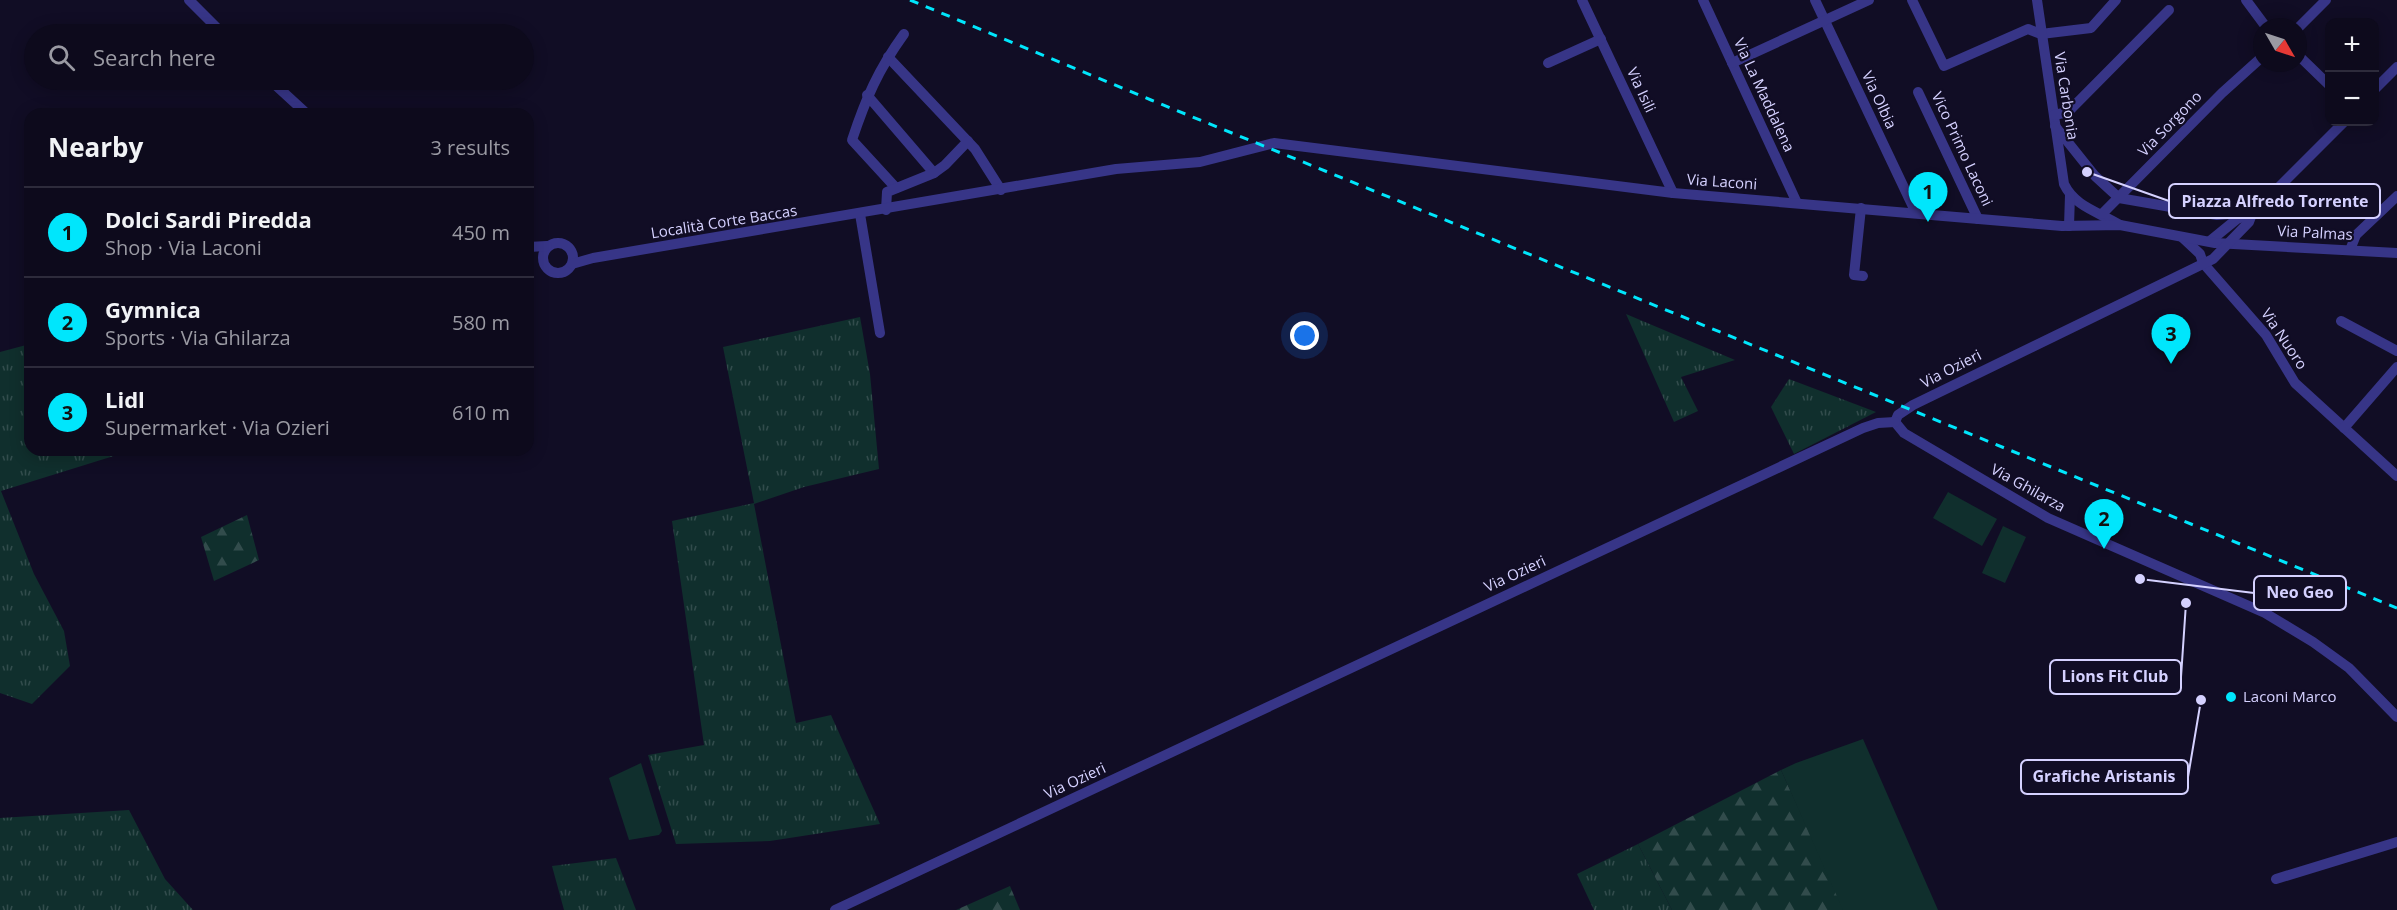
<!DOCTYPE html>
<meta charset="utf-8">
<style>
body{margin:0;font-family:"Open Sans",sans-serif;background:#1b1829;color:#f1f3f6}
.controls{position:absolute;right:18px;top:18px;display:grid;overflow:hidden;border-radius:12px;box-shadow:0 3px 15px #0003}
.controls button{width:54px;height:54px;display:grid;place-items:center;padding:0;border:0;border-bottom:2px solid #2d2b3b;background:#0d0a1c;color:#f1f3f6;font:30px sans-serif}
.compass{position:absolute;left:2253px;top:18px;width:54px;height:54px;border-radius:50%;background:#0d0a1c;box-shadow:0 3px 15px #0003;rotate:129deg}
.you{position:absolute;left:1305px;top:336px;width:21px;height:21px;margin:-15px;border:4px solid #fff;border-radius:50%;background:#1a73e8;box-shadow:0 0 0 9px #1a73e833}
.badge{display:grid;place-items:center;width:39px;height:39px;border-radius:50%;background:#00e6fc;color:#111;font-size:20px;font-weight:700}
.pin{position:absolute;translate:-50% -50px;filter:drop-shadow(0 2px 3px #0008)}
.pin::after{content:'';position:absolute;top:32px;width:21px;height:18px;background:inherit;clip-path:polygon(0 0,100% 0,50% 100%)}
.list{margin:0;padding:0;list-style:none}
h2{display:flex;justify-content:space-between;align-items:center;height:78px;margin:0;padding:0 24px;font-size:26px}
h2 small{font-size:20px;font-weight:400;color:#9a9aa3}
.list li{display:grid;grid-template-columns:39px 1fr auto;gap:18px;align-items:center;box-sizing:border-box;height:90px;padding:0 24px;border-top:2px solid #2d2b3b}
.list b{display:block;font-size:22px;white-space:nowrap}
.list p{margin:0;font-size:20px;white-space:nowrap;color:#9a9aa3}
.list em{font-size:20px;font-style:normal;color:#9a9aa3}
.icon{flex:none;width:33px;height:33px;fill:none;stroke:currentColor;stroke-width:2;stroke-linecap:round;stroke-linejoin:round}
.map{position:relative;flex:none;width:2397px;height:910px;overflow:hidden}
.search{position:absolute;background:#0d0a1c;box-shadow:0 3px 15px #0003;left:24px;top:24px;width:510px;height:66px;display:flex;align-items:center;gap:15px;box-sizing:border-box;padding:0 21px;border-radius:33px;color:#9a9aa3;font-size:22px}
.panel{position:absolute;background:#0d0a1c;box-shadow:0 3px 15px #0003;left:24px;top:108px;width:510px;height:348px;border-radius:18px}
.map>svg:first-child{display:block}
.grass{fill:url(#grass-tufts)}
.forest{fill:url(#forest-firs)}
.pitch{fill:#102f2d}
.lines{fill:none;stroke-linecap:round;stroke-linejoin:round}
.minor{stroke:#373587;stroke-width:10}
.rail{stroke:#00e6fc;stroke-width:3;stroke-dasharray:9 8;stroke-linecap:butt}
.poi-dot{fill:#00e6fc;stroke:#110d25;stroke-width:2}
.labels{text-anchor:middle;stroke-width:4.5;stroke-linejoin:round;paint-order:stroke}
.street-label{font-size:15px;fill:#d5d1ff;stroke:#110d25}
.poi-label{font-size:15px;fill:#d5d1ff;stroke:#110d25;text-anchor:start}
.leader{fill:none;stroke:#d5d1ff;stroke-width:2}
.callout-dot{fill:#d5d1ff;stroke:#110d25;stroke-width:2}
.callout{fill:#110d25;stroke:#d5d1ff;stroke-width:2}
.callout-label{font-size:16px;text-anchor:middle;font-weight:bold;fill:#d5d1ff}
</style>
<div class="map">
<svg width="2397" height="910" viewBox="0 0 2397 910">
<defs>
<pattern id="grass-tufts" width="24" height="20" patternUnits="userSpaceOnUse" patternTransform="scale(1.5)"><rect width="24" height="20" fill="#102f2d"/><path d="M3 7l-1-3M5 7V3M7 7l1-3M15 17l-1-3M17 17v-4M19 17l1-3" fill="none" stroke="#324c4c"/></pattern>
<pattern id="forest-firs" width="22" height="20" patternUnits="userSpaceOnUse" patternTransform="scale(1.5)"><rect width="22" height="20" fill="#102f2d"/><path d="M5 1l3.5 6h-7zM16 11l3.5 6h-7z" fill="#324c4c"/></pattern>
</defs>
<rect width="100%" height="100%" fill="#110d25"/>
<!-- grass -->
<g class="grass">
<polygon points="1626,314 1735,360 1681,377 1698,411 1674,422"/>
<polygon points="860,317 870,374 879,469 804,487 754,504 796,723 831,715 880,824 770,841 676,844 648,755 704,745 672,521 754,503 723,347"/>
<polygon points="30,344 30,450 133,450 1,491 34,574 64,631 70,666 32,704 0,693 0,352"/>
<polygon points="1789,379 1876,412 1794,454 1771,407"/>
<polygon points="129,810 165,879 193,910 0,910 0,818"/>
<polygon points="1638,844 1672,910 1594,910 1577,874"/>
<polygon points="616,858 636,910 564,910 552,866"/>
</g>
<!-- forest -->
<g class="forest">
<polygon points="247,515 259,560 214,581 201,537"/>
<polygon points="1781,770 1845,910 1672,910 1638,844"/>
<polygon points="1010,886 1020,910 956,910"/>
</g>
<!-- pitch -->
<g class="pitch">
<polygon points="1948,492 1997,519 1982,546 1933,518"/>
<polygon points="2003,526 2026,537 2005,583 1982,573"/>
<polygon points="1863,739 1938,910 1843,910 1781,770 1796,763"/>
<polygon points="641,763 662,831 659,835 629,840 609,778"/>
</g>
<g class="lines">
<!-- minor -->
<g class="minor">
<polyline points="189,0 223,34"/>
<polyline points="1582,0 1673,193"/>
<polyline points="1703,0 1797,203"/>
<polyline points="1815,0 1916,213"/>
<polyline points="1912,0 1944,66 2028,29 2041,34 2091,28 2116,0"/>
<path d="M2037,0L2064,184C2075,207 2099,212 2120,225"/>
<polyline points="2246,0 2266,27"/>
<polyline points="2298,28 2326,0"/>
<polyline points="2298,55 2330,86"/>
<polyline points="888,57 975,149 1001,190"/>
<polyline points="1548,63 1601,39"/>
<polyline points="1732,63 1869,0"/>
<polyline points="270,80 307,114"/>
<polyline points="2374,90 2397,67"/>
<polyline points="1918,92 1978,219"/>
<polyline points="867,95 934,173"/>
<polyline points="2054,115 2068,112 2169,10"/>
<polyline points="2055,126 2095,176 2119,198 2217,215 2243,213 2253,203 2257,209"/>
<path d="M896,188L852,140C866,98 878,70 904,34"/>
<polyline points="1861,208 1854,275 1863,276"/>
<polyline points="886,210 887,192 934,173 945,165 968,141"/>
<polyline points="860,214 880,333"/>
<polyline points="2102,214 2222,93 2262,57"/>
<polyline points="2069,226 2070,195"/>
<polyline points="2182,237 2200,254 2203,263"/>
<polyline points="2210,241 2237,219 2252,214 2344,122"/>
<circle cx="558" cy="258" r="15"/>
<polyline points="528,247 547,246"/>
<polyline points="2350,250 2356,235 2397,196"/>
<polyline points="2203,263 2266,335 2295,383 2397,476"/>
<polyline points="572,264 593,258 1116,169 1200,162 1274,143 1673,193 2062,226 2120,225 2215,243 2397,253"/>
<polyline points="2341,321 2397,351"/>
<polyline points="1895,422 1904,433 2048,518 2265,613 2313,642 2349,668 2397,717"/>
<polyline points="1895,422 1898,415 1913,405 2213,259 2249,222 2252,214"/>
<polyline points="2344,428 2397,367"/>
<polyline points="2276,879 2397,842"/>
<polyline points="835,910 1863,428 1878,423 1895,422"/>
</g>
<!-- rail -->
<polyline class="rail" points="910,0 1151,100 2397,608"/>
</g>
<!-- markers -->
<circle class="poi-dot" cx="2231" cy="697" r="6"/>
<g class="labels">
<!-- street labels -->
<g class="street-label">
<text transform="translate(1641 90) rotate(65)" y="5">Via Isili</text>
<text transform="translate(1764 95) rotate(65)" y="5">Via La Maddalena</text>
<text transform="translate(2066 96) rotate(81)" y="5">Via Carbonia</text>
<text transform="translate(1879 100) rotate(65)" y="5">Via Olbia</text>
<text transform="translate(2170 124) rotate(-46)" y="5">Via Sorgono</text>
<text transform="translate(1962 149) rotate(65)" y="5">Vico Primo Laconi</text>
<text transform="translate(1722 182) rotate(4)" y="5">Via Laconi</text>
<text transform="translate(724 222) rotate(-9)" y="5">Località Corte Baccas</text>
<text transform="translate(2315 233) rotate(3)" y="5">Via Palmas</text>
<text transform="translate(2284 339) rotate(56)" y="5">Via Nuoro</text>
<text transform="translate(1951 369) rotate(-27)" y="5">Via Ozieri</text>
<text transform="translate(2028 488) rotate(29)" y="5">Via Ghilarza</text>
<text transform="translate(1515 574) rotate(-25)" y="5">Via Ozieri</text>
<text transform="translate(1075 781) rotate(-25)" y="5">Via Ozieri</text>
</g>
<!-- poi labels -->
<g class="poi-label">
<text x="2243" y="702">Laconi Marco</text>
</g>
</g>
<!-- callouts -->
<path class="leader" d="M2087 172L2169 201M2140 579L2254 593M2186 603L2181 677M2201 700L2188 777"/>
<g class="callout-dot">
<circle cx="2087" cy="172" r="6"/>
<circle cx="2140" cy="579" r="6"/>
<circle cx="2186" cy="603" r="6"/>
<circle cx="2201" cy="700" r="6"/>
</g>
<g class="callout">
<rect x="2169" y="184" width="211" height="34" rx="6"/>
<rect x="2254" y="576" width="92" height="34" rx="6"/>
<rect x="2050" y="660" width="131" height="34" rx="6"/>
<rect x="2021" y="760" width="167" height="34" rx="6"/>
</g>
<g class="callout-label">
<text x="2275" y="207">Piazza Alfredo Torrente</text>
<text x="2300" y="598">Neo Geo</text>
<text x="2115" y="682">Lions Fit Club</text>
<text x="2104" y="782">Grafiche Aristanis</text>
</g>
</svg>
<div class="controls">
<button>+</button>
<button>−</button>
</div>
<svg class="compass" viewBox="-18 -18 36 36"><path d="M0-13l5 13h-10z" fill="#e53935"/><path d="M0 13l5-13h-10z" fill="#9a9aa3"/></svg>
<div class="you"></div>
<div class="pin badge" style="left:1928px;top:222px">1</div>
<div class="pin badge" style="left:2104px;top:549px">2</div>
<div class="pin badge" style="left:2171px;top:364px">3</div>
<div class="search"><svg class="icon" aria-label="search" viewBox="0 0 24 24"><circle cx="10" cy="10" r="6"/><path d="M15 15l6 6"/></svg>Search here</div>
<section class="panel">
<h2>Nearby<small>3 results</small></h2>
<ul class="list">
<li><span class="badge">1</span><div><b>Dolci Sardi Piredda</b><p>Shop · Via Laconi</p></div><em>450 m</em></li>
<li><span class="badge">2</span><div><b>Gymnica</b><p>Sports · Via Ghilarza</p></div><em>580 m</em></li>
<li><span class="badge">3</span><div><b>Lidl</b><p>Supermarket · Via Ozieri</p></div><em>610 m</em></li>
</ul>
</section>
</div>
